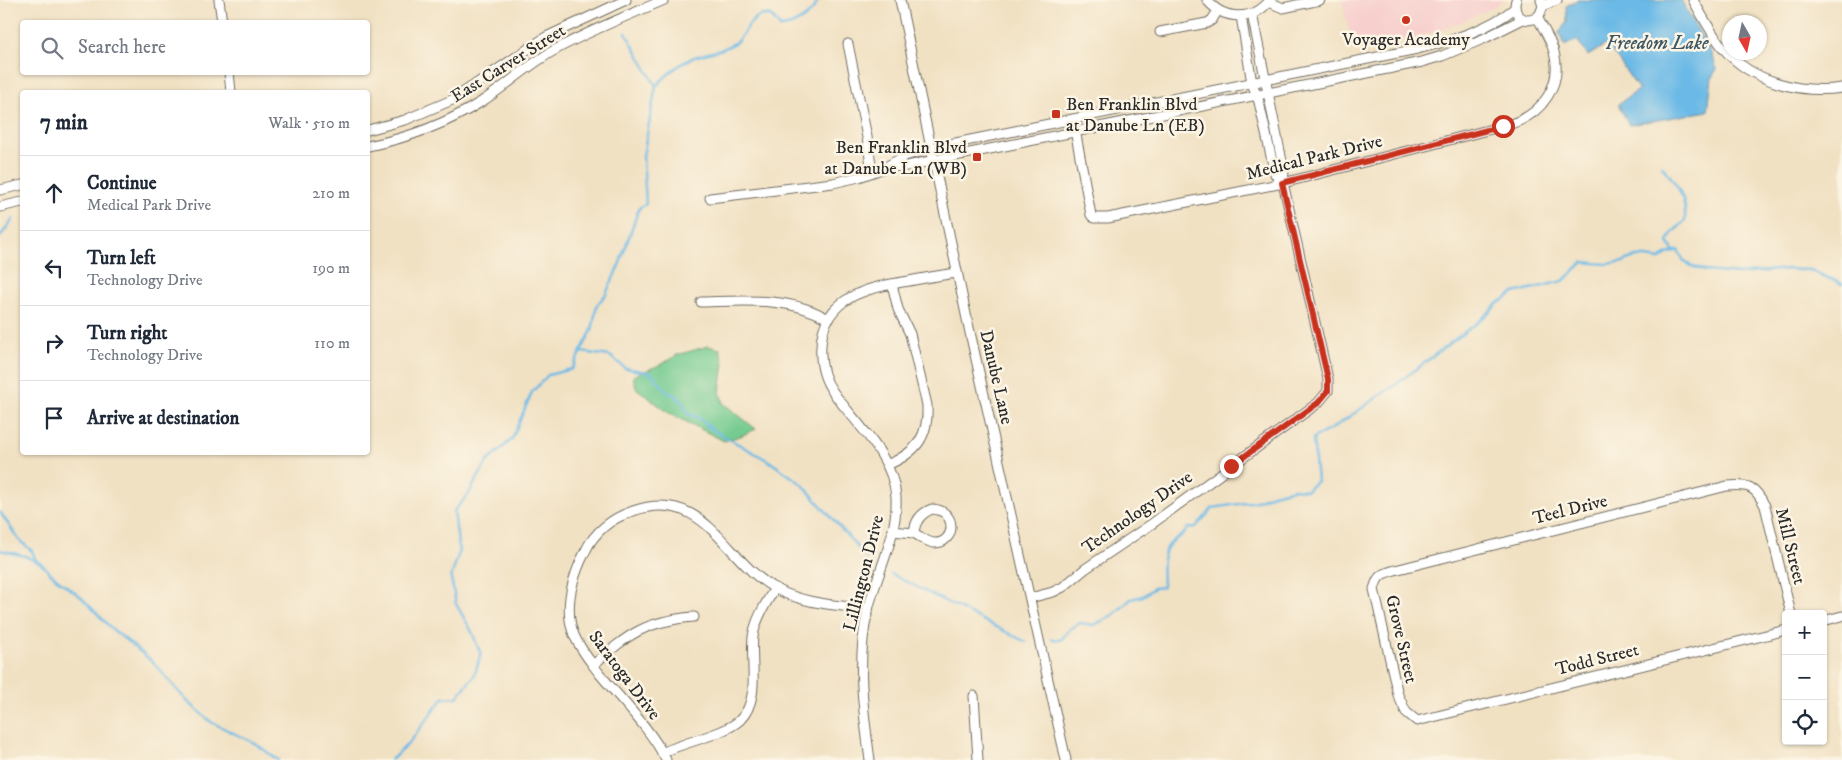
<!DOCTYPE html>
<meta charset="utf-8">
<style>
body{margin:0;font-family:"IM FELL DW Pica",serif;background:#f2f2f3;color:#1f2937}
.controls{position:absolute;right:15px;bottom:15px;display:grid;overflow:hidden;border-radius:5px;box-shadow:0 1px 4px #0004}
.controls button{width:45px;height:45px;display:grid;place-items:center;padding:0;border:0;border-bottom:1px solid #e0e1e3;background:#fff;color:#1f2937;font:25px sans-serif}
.compass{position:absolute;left:1722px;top:15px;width:45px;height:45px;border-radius:50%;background:#fff;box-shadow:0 1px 4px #0004;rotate:171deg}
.stop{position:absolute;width:15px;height:15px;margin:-11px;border:4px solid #c8321e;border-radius:50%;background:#fff}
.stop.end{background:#c8321e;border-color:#fff;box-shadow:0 1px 5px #0008}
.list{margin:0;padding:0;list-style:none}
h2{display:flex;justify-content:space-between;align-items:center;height:65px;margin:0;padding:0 20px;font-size:21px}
h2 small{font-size:16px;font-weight:400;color:#747a83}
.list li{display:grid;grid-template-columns:32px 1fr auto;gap:15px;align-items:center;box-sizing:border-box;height:75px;padding:0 20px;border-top:1px solid #e0e1e3}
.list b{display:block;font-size:19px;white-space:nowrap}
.list p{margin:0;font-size:16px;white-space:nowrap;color:#747a83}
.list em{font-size:16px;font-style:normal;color:#747a83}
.icon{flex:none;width:28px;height:28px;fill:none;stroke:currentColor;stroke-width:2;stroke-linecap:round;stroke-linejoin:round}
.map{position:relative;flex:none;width:1842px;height:760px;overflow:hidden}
.search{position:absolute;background:#fff;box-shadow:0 1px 4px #0004;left:20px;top:20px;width:350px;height:55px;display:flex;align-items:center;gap:12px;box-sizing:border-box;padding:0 18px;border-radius:5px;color:#747a83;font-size:19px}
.panel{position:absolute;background:#fff;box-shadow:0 1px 4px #0004;left:20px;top:90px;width:350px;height:365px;border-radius:5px}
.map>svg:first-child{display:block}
.built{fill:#f7d0cd}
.green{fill:#75cb90;stroke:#507b5e}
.water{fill:#6bb9e6;stroke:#4b7288}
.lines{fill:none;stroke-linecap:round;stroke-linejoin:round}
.stream{stroke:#6bb9e6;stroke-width:2.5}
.minor-casing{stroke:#706b60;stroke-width:11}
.minor{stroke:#fff;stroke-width:9}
.route{stroke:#c8321e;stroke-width:6}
.poi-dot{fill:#c8321e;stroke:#fcf5e5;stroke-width:2}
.labels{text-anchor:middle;stroke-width:5;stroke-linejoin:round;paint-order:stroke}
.poi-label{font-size:18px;fill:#2b2b2b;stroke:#fcf5e5}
.street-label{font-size:18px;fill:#2b2b2b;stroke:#fcf5e5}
.water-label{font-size:19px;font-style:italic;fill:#3e5663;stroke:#fcf5e5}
</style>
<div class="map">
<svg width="1842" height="760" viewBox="0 0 1842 760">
<rect width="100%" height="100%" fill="#fcf5e5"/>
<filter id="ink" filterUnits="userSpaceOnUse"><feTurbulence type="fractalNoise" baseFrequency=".02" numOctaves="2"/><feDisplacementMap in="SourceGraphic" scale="10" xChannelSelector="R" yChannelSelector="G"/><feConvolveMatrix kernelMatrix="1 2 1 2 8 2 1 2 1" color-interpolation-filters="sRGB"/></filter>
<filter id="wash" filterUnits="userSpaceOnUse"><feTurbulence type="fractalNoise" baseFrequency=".0096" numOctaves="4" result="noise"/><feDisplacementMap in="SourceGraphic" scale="20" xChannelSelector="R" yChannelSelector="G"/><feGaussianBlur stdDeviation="1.12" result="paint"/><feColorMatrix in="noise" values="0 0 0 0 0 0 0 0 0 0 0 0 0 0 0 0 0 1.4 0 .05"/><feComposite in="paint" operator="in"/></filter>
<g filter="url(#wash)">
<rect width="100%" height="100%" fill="#f1e1c3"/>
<!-- built -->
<polygon class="built" points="1342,0 1504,0 1492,8 1441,31 1410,38 1353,47"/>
<!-- green -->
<polygon class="green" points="708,346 720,349 724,363 720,392 723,403 756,429 743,435 724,441 669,413 636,388 633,376 662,364 677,355"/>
<!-- water -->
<polygon class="water" points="1578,0 1681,0 1710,51 1717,69 1712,77 1708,111 1629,125 1618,104 1639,90 1607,44 1588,56 1577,40 1564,46 1559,32 1567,22 1566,6"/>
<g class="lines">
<!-- stream -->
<g class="stream">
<path d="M656,86C667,75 677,65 692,58C706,52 727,51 738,40C747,31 751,15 766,15C773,15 777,23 780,27C794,27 814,14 818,0"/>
<path d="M1662,166C1677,185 1687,196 1685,221L1672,233L1668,242L1674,252"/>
<polyline points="0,237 13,219"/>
<polyline points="581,352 610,356 625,368 651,373 668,392 676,396 682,402 688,414 699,418 713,430 769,461 802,484 867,558"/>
<polyline points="0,512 19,540 32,551 36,560"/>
<polyline points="0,550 25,556 40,563 57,579 81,597 111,628 153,662 186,700 211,722 256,744 278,760"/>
<polyline points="891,574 1026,642"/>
<path d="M1052,639L1061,640L1070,629L1080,623L1094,625L1113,615L1131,599L1143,596L1154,588L1163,587C1163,570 1159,553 1173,541C1180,536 1183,537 1188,528L1196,527L1213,508L1257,501L1273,494L1293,489L1307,490L1317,481L1313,438L1333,428L1395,385L1482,319L1497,304L1514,293L1563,281L1583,262L1606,264L1623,262L1634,257H1646L1660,259L1667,254L1678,250L1685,263L1705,271L1740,274L1786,269L1810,270L1842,284"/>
<polyline points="391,760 409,743 443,698 457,697 474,676 481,654 471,630 456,604 451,578 459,552 454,511 468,495 487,462 512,439 532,392 548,375 572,369 592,330 597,305 606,294 620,263 639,208 646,204 643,156 656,86 626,33"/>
</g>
</g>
</g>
<g filter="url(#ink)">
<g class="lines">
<defs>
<g id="minor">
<polyline points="219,0 222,22"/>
<polyline points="900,0 967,319 1066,760"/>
<path d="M1207,0C1224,21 1254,21 1270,0"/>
<path d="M1516,0C1511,16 1529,27 1540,14L1543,6L1541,0"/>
<path d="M1693,0C1703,17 1712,35 1724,49C1752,82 1801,94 1842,88"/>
<polyline points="1269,2 1283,8 1320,0"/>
<polyline points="1543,6 1557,0"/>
<polyline points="1241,16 1252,83 1259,102 1275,174 1283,183"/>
<polyline points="1160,32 1207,23 1212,20 1218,10"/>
<polyline points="848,44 867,137 872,172"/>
<polyline points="229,72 231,92"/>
<path d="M1073,119L1091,215L1094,218H1108L1283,183L1511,124C1542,114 1563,85 1554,52C1551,40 1543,28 1537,17"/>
<polyline points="368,130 405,120 452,100 546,37 626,0"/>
<path d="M368,146C408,138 446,124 481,102C506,86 527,66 553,51C588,31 627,16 664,0"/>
<polyline points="888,167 907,166 945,158 1422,62 1442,56 1483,39 1523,19"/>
<polyline points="0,190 22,185"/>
<path d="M710,198L833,183L859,177L884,168L905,156L931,148L1417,49C1450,41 1488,30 1515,8"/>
<polyline points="0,207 22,202"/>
<path d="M701,302C742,301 791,296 828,319"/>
<path d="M887,465C916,453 929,437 927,405L910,334L898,309L892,284"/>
<path d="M893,531C900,532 907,532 913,533C919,535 926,542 934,543C956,544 958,510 932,509C921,513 915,521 914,533"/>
<polyline points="1030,598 1053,592 1063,587 1085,569 1153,523 1318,403 1328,391 1328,379 1283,183 1284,171 1252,14"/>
<polyline points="1823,621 1842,616"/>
<path d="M1786,630L1417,721L1406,712L1398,695L1374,589C1378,575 1381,574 1395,570L1727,486C1749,484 1755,486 1765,506L1791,614"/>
<path d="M593,665C629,634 645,621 694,617"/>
<polyline points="974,696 978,760"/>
<path d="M662,753C683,742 724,735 740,720C761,699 750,663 753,637C755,620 766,603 775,588"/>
<path d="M666,760C652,730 620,699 599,673C590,661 580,649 574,635C563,607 572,578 585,552C594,532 612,518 633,511C706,486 724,561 776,589C804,604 837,605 868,609"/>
<path d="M870,760C863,710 856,660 868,610C877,572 898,537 896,497C893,455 856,424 833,392C823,378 820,362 821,346C823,296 870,287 909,281C925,278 941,275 957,273"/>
</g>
</defs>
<!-- minor casing -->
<use href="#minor" class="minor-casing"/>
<!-- minor -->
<use href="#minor" class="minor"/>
</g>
</g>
<g class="lines" filter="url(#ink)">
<!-- route -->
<polyline class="route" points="1231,466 1318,403 1328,391 1328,379 1282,183 1503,126"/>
</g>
<!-- markers -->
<g class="poi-dot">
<circle cx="1406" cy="20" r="5"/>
<rect x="1051" y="109" width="10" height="10" rx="2.5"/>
<rect x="972" y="152" width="10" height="10" rx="2.5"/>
</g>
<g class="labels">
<!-- poi labels -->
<g class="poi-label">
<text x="1406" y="45">Voyager Academy</text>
<text x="1066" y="110" text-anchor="start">Ben Franklin Blvd<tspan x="1066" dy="21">at Danube Ln (EB)</tspan></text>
<text x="967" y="153" text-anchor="end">Ben Franklin Blvd<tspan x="967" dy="21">at Danube Ln (WB)</tspan></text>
</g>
<!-- street labels -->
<g class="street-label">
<text transform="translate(508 63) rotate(-32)" y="6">East Carver Street</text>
<text transform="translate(1314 157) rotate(-14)" y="6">Medical Park Drive</text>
<text transform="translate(997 377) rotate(77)" y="6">Danube Lane</text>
<text transform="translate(1570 509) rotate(-14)" y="6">Teel Drive</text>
<text transform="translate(1137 512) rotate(-35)" y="6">Technology Drive</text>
<text transform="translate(1791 546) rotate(76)" y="6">Mill Street</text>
<text transform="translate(863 573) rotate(-76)" y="6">Lillington Drive</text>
<text transform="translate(1402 639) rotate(77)" y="6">Grove Street</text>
<text transform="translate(1597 659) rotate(-14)" y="6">Todd Street</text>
<text transform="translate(625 675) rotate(53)" y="6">Saratoga Drive</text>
</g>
<!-- water labels -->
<g class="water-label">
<text x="1657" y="49">Freedom Lake</text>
</g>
</g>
</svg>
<div class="controls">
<button>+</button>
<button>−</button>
<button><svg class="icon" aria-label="locate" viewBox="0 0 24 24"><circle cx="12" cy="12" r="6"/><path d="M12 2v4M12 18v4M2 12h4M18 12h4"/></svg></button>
</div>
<svg class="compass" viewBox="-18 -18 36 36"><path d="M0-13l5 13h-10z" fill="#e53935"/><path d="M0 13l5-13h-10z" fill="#747a83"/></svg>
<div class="stop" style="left:1503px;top:126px"></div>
<div class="stop end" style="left:1231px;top:466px"></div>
<div class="search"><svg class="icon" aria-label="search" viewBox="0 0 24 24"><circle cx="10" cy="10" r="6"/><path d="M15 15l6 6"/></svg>Search here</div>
<section class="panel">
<h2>7 min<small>Walk · 510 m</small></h2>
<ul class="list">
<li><svg class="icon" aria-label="ahead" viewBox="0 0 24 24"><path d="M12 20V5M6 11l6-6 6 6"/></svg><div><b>Continue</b><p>Medical Park Drive</p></div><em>210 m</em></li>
<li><svg class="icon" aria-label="left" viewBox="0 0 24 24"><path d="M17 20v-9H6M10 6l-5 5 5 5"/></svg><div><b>Turn left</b><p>Technology Drive</p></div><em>190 m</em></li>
<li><svg class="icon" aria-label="right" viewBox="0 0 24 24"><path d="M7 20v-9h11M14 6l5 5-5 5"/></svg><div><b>Turn right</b><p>Technology Drive</p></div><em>110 m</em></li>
<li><svg class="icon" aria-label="arrive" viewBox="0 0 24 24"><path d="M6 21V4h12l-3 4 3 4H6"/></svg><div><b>Arrive at destination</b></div></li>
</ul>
</section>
</div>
